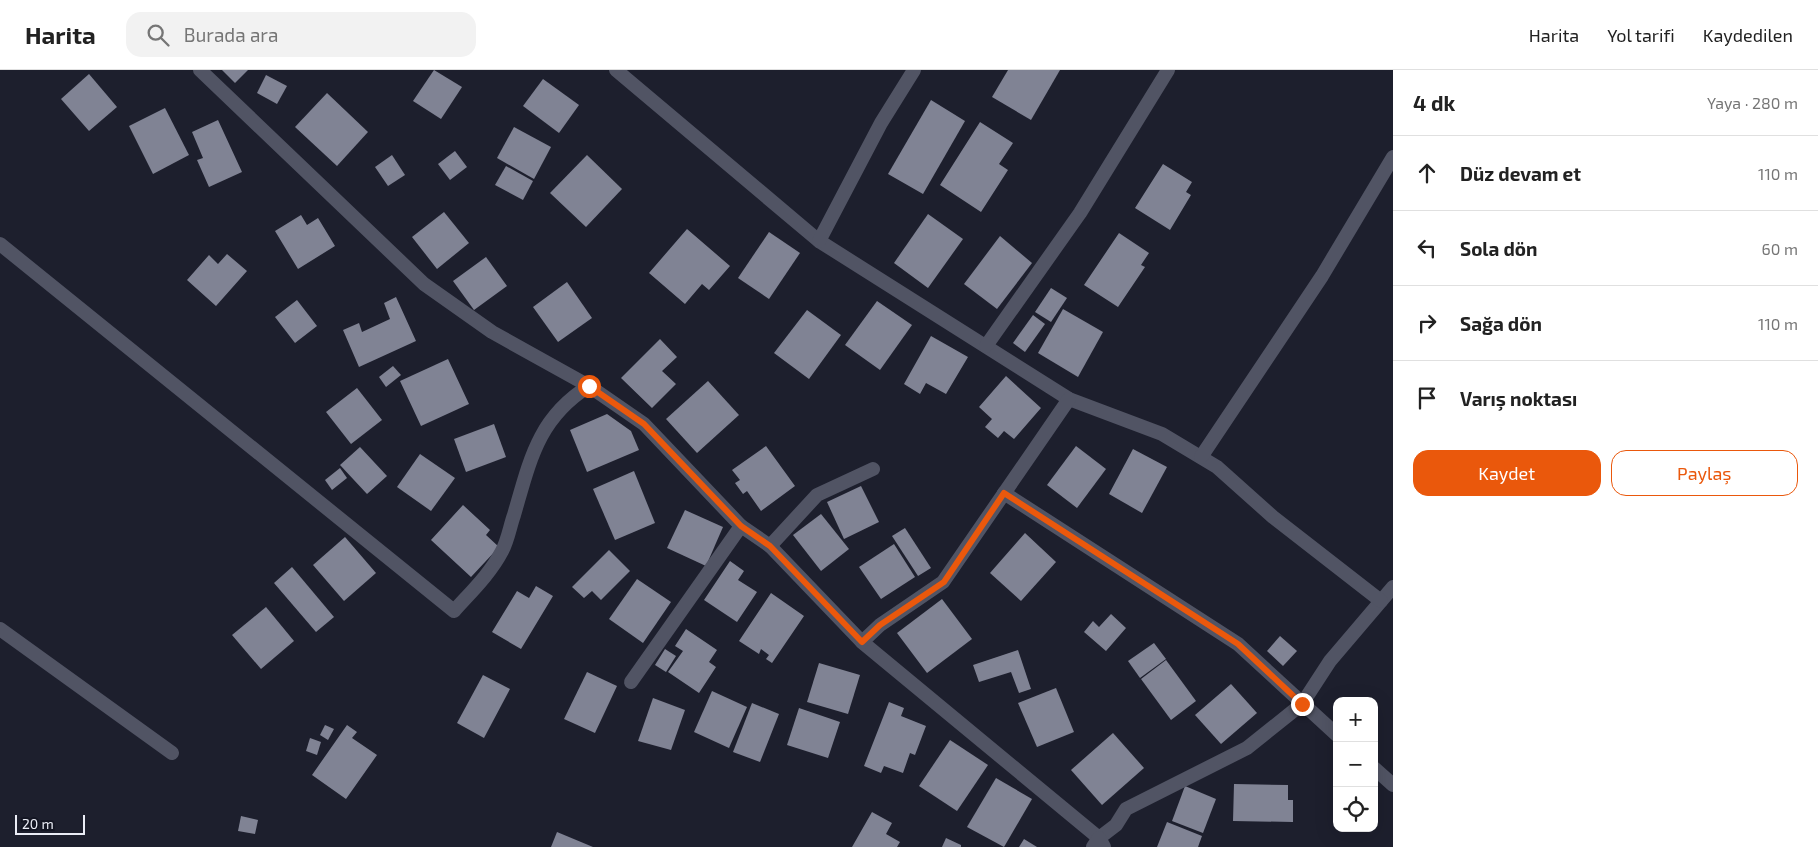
<!DOCTYPE html>
<html lang="tr">
<meta charset="utf-8">
<style>
body{margin:0;font-family:"Exo 2",sans-serif;background:#f2f2f2;color:#222}
.controls{position:absolute;right:15px;bottom:15px;display:grid;overflow:hidden;border-radius:10px;box-shadow:0 5px 20px #0002}
.controls button{width:45px;height:45px;display:grid;place-items:center;padding:0;border:0;border-bottom:1px solid #e0e0e0;background:#fff;color:#222;font:25px sans-serif}
.scale{position:absolute;left:15px;bottom:12px;width:70px;box-sizing:border-box;padding-left:5px;border:2px solid #ebedf6;border-top:0;font-size:14px;line-height:18px;white-space:nowrap;color:#ebedf6;-webkit-text-stroke:4px #141623;paint-order:stroke}
.stop{position:absolute;width:15px;height:15px;margin:-11px;border:4px solid #ea580c;border-radius:50%;background:#fff}
.stop.end{background:#ea580c;border-color:#fff;box-shadow:0 1px 5px #0008}
.list{margin:0;padding:0;list-style:none}
h2{display:flex;justify-content:space-between;align-items:center;height:65px;margin:0;padding:0 20px;font-size:21px}
h2 small{font-size:16px;font-weight:400;color:#767676}
.list li{display:grid;grid-template-columns:32px 1fr auto;gap:15px;align-items:center;box-sizing:border-box;height:75px;padding:0 20px;border-top:1px solid #e0e0e0}
.list b{display:block;font-size:19px;white-space:nowrap}
.list em{font-size:16px;font-style:normal;color:#767676}
.actions{display:flex;gap:10px;padding:15px 20px}
.actions a{flex:1;padding:11px 0;border:1px solid #ea580c;border-radius:15px;text-align:center;font-size:18px;color:#ea580c}
.actions .main{background:#ea580c;color:#fff}
.icon{flex:none;width:28px;height:28px;fill:none;stroke:currentColor;stroke-width:2;stroke-linecap:round;stroke-linejoin:round}
.map{position:relative;flex:none;width:1393px;height:777px;overflow:hidden}
header{display:flex;align-items:center;gap:30px;box-sizing:border-box;height:70px;padding:0 25px;background:#fff;border-bottom:1px solid #e0e0e0}
header strong{font-size:24px}
nav{display:flex;gap:28px;margin-inline-start:auto;font-size:18px}
.search{width:350px;height:45px;background:#f2f2f2;display:flex;align-items:center;gap:12px;box-sizing:border-box;padding:0 18px;border-radius:15px;color:#767676;font-size:19px}
main{display:flex}
aside{flex:1;background:#fff}
.map>svg:first-child{display:block}
.building{fill:#808394}
.lines{fill:none;stroke-linecap:round;stroke-linejoin:round}
.minor{stroke:#515464;stroke-width:14}
.route{stroke:#ea580c;stroke-width:6}
</style>
<header>
<strong>Harita</strong>
<div class="search"><svg class="icon" aria-label="search" viewBox="0 0 24 24"><circle cx="10" cy="10" r="6"/><path d="M15 15l6 6"/></svg>Burada ara</div>
<nav><a>Harita</a><a>Yol tarifi</a><a>Kaydedilen</a></nav>
</header>
<main>
<div class="map">
<svg width="1393" height="777" viewBox="0 0 1393 777">
<rect width="100%" height="100%" fill="#1d1f2d"/>
<!-- building -->
<g class="building">
<polygon points="222,0 248,0 235,13"/>
<polygon points="434,0 462,17 441,49 413,31"/>
<polygon points="1008,0 1060,0 1031,50 992,27"/>
<polygon points="89,4 117,37 89,61 61,29"/>
<polygon points="266,5 287,16 277,34 257,23"/>
<polygon points="543,9 579,35 559,63 523,36"/>
<polygon points="327,23 368,62 337,96 295,57"/>
<polygon points="931,30 965,51 923,124 888,104"/>
<polygon points="165,38 189,85 153,104 129,56"/>
<polygon points="218,50 242,102 209,117 197,90 203,88 192,62"/>
<polygon points="980,52 1013,73 999,94 1008,100 981,142 940,115"/>
<polygon points="514,57 551,77 534,109 497,88"/>
<polygon points="455,81 467,97 450,110 438,94"/>
<polygon points="392,85 405,105 388,116 375,97"/>
<polygon points="587,85 622,119 586,157 550,123"/>
<polygon points="1163,94 1192,112 1186,122 1191,125 1170,160 1135,138"/>
<polygon points="506,96 533,111 523,130 495,115"/>
<polygon points="444,142 469,173 437,199 412,167"/>
<polygon points="928,144 963,169 928,218 894,193"/>
<polygon points="301,145 307,155 318,148 335,176 298,199 275,161"/>
<polygon points="687,159 730,196 709,220 702,214 685,234 649,203"/>
<polygon points="769,162 800,183 769,229 738,208"/>
<polygon points="1119,163 1149,183 1141,195 1145,197 1118,237 1084,215"/>
<polygon points="1000,166 1032,193 997,239 964,214"/>
<polygon points="227,184 247,201 216,236 187,210 209,185 218,194"/>
<polygon points="486,187 507,216 474,240 453,211"/>
<polygon points="567,212 592,248 558,272 533,237"/>
<polygon points="1051,218 1067,228 1051,252 1035,242"/>
<polygon points="396,227 416,271 359,297 343,260 359,253 362,262 390,249 384,233"/>
<polygon points="297,230 317,256 295,273 275,247"/>
<polygon points="877,231 912,255 880,300 845,275"/>
<polygon points="1063,239 1103,262 1078,307 1038,283"/>
<polygon points="807,240 841,265 809,309 774,283"/>
<polygon points="1033,245 1045,254 1025,282 1013,273"/>
<polygon points="931,266 968,287 946,324 926,313 920,324 904,314"/>
<polygon points="660,269 677,287 662,301 676,314 652,338 621,308"/>
<polygon points="448,289 469,334 421,356 400,311"/>
<polygon points="393,296 401,305 386,317 379,307"/>
<polygon points="1006,306 1041,338 1014,369 1004,361 998,368 985,357 992,349 979,337"/>
<polygon points="708,311 739,345 697,383 666,349"/>
<polygon points="357,318 382,350 351,374 326,342"/>
<polygon points="607,344 631,361 639,380 587,402 570,360"/>
<polygon points="494,354 506,387 466,402 454,369"/>
<polygon points="766,376 795,416 761,441 747,421 743,424 735,413 740,410 732,400"/>
<polygon points="1076,376 1106,399 1077,438 1047,415"/>
<polygon points="360,377 387,406 367,424 340,395"/>
<polygon points="1133,379 1167,397 1142,443 1109,424"/>
<polygon points="420,384 455,408 431,441 397,417"/>
<polygon points="340,398 347,408 332,420 325,410"/>
<polygon points="634,401 655,453 615,470 593,419"/>
<polygon points="861,416 879,452 844,469 827,432"/>
<polygon points="463,435 490,460 486,465 499,477 471,507 431,470"/>
<polygon points="685,440 723,457 706,496 667,478"/>
<polygon points="821,444 849,479 821,501 793,465"/>
<polygon points="905,458 931,498 918,506 892,466"/>
<polygon points="1025,463 1056,492 1021,531 990,503"/>
<polygon points="345,467 376,503 344,531 313,495"/>
<polygon points="894,474 915,507 881,529 859,497"/>
<polygon points="609,480 630,501 601,530 592,521 584,528 572,517"/>
<polygon points="730,491 744,501 738,510 757,522 737,552 704,530"/>
<polygon points="292,497 334,547 316,562 274,513"/>
<polygon points="637,509 671,532 643,573 609,549"/>
<polygon points="536,516 553,526 521,579 492,562 517,521 529,528"/>
<polygon points="771,523 804,546 772,593 766,589 769,585 761,579 759,584 739,571"/>
<polygon points="942,529 972,569 927,603 897,563"/>
<polygon points="266,537 294,571 261,599 232,565"/>
<polygon points="1111,544 1126,558 1106,581 1084,562 1093,551 1099,557"/>
<polygon points="686,559 717,580 709,592 716,597 699,623 668,602 683,581 675,576"/>
<polygon points="1280,566 1297,581 1283,596 1267,581"/>
<polygon points="1154,573 1166,589 1140,608 1128,591"/>
<polygon points="665,579 676,586 666,602 655,595"/>
<polygon points="1018,580 1031,619 1019,623 1011,602 979,612 973,595"/>
<polygon points="1166,590 1196,631 1171,650 1141,609"/>
<polygon points="819,593 860,605 848,644 807,632"/>
<polygon points="587,602 617,616 595,663 564,649"/>
<polygon points="483,605 510,619 484,668 457,653"/>
<polygon points="1231,614 1257,643 1221,674 1195,645"/>
<polygon points="1056,618 1074,662 1037,677 1018,633"/>
<polygon points="712,621 747,637 729,678 694,662"/>
<polygon points="653,628 685,640 671,680 638,671"/>
<polygon points="889,632 904,638 901,646 926,656 915,685 910,683 903,703 884,696 881,703 864,696"/>
<polygon points="752,633 779,644 760,692 733,682"/>
<polygon points="799,638 840,652 828,688 787,675"/>
<polygon points="325,655 334,659 328,670 320,665"/>
<polygon points="347,655 357,662 352,668 377,685 346,729 312,705"/>
<polygon points="1113,663 1144,698 1102,735 1071,700"/>
<polygon points="310,668 321,672 317,685 306,681"/>
<polygon points="950,670 988,695 957,741 919,716"/>
<polygon points="996,708 1032,729 1004,777 967,757"/>
<polygon points="1234,714 1288,715 1288,730 1293,730 1293,752 1233,751"/>
<polygon points="1185,716 1216,729 1203,763 1172,751"/>
<polygon points="872,742 892,753 886,764 900,772 897,777 852,777"/>
<polygon points="241,746 258,750 255,764 238,761"/>
<polygon points="1167,752 1202,766 1198,777 1157,777"/>
<polygon points="557,762 593,777 551,777"/>
<polygon points="946,768 961,775 961,777 942,777"/>
<polygon points="1024,769 1037,777 1019,777"/>
</g>
<g class="lines">
<!-- minor -->
<g class="minor">
<polyline points="200,0 424,214 492,262 589,316 644,354 741,456 770,476 862,572 1099,768 1116,755 1126,739 1247,678 1302,634 1330,591 1393,517"/>
<polyline points="616,0 819,171 1069,329 1162,364 1217,397 1273,447 1381,531"/>
<polyline points="819,171 881,53 914,0"/>
<path d="M0,174L454,541C471,522 490,504 502,481C508,470 510,456 514,445C530,390 538,348 589,316"/>
<polyline points="986,276 1080,143 1168,0"/>
<polyline points="1201,387 1322,206 1393,87"/>
<polyline points="1004,423 1238,574 1337,665"/>
<polyline points="770,476 817,425 873,399"/>
<polyline points="0,559 172,683"/>
<polyline points="862,572 880,555 943,512 1069,329"/>
<polyline points="631,612 741,456"/>
<polyline points="1374,698 1393,715"/>
<polyline points="1093,777 1099,768 1104,777"/>
</g>
</g>
<g class="lines">
<!-- route -->
<polyline class="route" points="589,316 644,354 741,456 770,476 862,572 880,555 944,512 1004,423 1238,574 1302,634"/>
</g>
</svg>
<div class="controls">
<button>+</button>
<button>−</button>
<button><svg class="icon" aria-label="locate" viewBox="0 0 24 24"><circle cx="12" cy="12" r="6"/><path d="M12 2v4M12 18v4M2 12h4M18 12h4"/></svg></button>
</div>
<div class="scale">20 m</div>
<div class="stop" style="left:589px;top:316px"></div>
<div class="stop end" style="left:1302px;top:634px"></div>
</div>
<aside>
<h2>4 dk<small>Yaya · 280 m</small></h2>
<ul class="list">
<li><svg class="icon" aria-label="ahead" viewBox="0 0 24 24"><path d="M12 20V5M6 11l6-6 6 6"/></svg><div><b>Düz devam et</b></div><em>110 m</em></li>
<li><svg class="icon" aria-label="left" viewBox="0 0 24 24"><path d="M17 20v-9H6M10 6l-5 5 5 5"/></svg><div><b>Sola dön</b></div><em>60 m</em></li>
<li><svg class="icon" aria-label="right" viewBox="0 0 24 24"><path d="M7 20v-9h11M14 6l5 5-5 5"/></svg><div><b>Sağa dön</b></div><em>110 m</em></li>
<li><svg class="icon" aria-label="arrive" viewBox="0 0 24 24"><path d="M6 21V4h12l-3 4 3 4H6"/></svg><div><b>Varış noktası</b></div></li>
</ul>
<div class="actions"><a class="main">Kaydet</a><a>Paylaş</a></div>
</aside>
</main>
